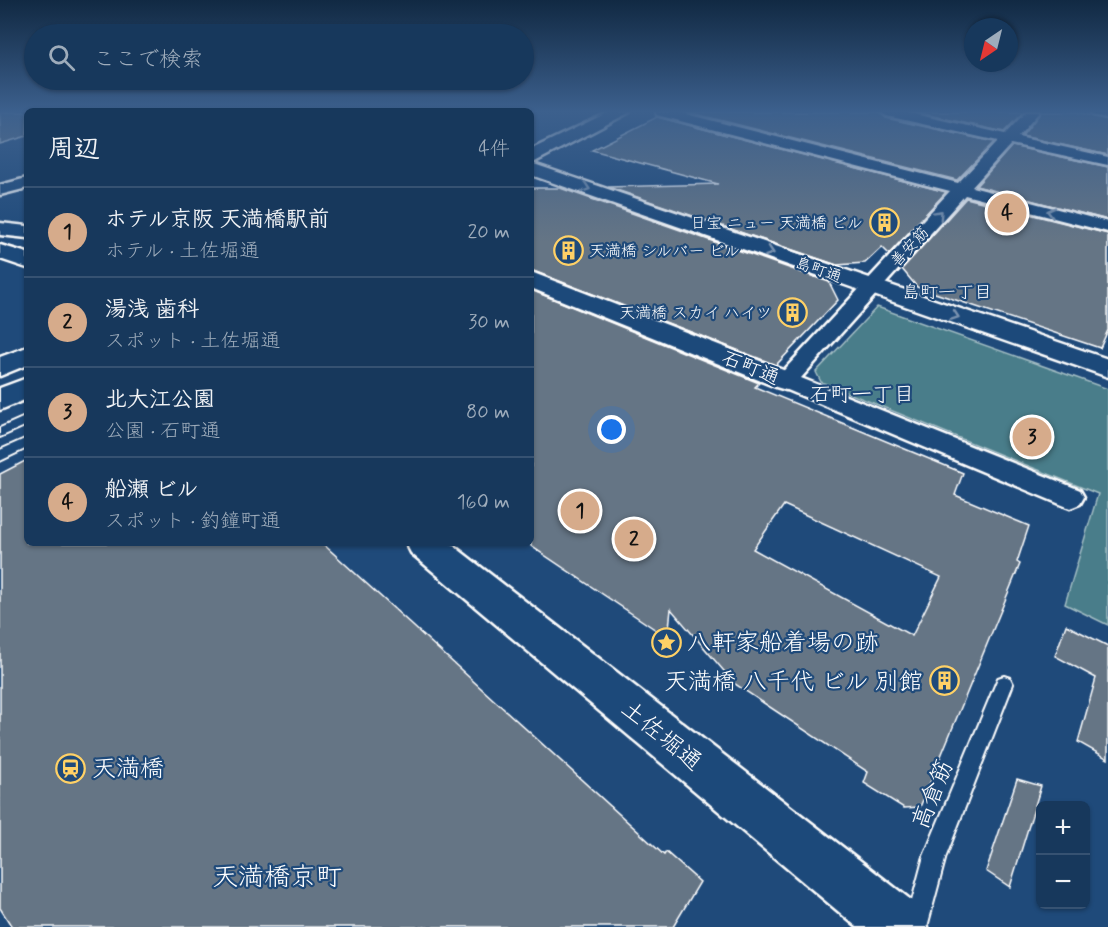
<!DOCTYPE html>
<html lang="ja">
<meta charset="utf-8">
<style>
body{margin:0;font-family:Mynerve,"Klee One",sans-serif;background:#244365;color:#f1f3f6}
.controls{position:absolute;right:18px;bottom:18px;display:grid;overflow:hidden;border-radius:9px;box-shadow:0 2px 4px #0004}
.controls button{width:54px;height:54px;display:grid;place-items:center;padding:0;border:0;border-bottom:2px solid #365272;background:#17385c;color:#f1f3f6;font:30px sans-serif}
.compass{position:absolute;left:964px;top:18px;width:54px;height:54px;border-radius:50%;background:#17385c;box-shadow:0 2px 4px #0004;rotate:215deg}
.you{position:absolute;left:612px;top:430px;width:21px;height:21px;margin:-15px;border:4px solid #fff;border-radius:50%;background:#1a73e8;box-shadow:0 0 0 9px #1a73e833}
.badge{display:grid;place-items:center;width:39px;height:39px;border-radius:50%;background:#d6ab8b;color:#111;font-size:20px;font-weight:700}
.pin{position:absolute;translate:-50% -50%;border:3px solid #fff;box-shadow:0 2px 6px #0006}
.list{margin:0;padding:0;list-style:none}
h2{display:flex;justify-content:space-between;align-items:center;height:78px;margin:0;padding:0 24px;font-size:26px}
h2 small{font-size:20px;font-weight:400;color:#9eacbb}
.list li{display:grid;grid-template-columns:39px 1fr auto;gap:18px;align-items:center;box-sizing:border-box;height:90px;padding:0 24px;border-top:2px solid #365272}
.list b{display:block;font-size:22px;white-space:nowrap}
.list p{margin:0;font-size:20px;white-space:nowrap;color:#9eacbb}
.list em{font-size:20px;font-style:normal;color:#9eacbb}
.icon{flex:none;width:33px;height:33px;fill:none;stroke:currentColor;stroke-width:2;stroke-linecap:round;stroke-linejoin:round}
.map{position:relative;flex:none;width:1108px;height:927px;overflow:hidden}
.search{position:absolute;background:#17385c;box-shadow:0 2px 4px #0004;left:24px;top:24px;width:510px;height:66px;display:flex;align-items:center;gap:15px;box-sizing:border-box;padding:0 21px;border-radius:33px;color:#9eacbb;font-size:22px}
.panel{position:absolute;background:#17385c;box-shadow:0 2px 4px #0004;left:24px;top:108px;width:510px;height:438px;border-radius:9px}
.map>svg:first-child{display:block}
.green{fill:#497d8a;stroke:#a4bec4;stroke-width:1.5}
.building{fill:#657485;stroke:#fff;stroke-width:1.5;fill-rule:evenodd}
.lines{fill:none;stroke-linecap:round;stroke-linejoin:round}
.service-casing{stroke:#fff;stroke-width:4}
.minor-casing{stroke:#fff;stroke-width:5}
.tertiary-casing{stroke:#fff;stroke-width:5}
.secondary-casing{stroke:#fff;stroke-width:5}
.primary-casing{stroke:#fff;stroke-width:5}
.service{fill:#1f4a7a;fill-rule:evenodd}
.minor{fill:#1f4a7a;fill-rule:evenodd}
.tertiary{fill:#1f4a7a;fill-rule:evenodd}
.secondary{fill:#1f4a7a;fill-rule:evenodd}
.primary{fill:#1f4a7a;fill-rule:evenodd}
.oneway{stroke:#7992af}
.labels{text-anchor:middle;stroke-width:4.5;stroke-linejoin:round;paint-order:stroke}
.far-poi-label{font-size:16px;fill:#fff;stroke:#1f4a7a;text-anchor:end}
.far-street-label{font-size:16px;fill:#fff;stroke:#1f4a7a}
.far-neighbourhood-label{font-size:18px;fill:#fff;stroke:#1f4a7a}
.street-label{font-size:20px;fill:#fff;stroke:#1f4a7a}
.neighbourhood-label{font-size:21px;fill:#fff;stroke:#1f4a7a}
.near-poi-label{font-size:24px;fill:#fff;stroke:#1f4a7a;text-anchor:start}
.near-street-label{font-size:24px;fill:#fff;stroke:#1f4a7a}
.near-neighbourhood-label{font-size:26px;fill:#fff;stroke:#1f4a7a}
</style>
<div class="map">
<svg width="1108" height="927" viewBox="0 0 1108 927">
<rect width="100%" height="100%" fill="#1f4a7a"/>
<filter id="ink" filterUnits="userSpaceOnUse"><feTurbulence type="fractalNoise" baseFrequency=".0167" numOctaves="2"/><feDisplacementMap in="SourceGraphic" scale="12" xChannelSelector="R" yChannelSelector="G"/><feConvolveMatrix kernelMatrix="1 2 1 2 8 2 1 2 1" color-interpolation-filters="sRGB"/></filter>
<g filter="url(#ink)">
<!-- green -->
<polygon class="green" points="877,307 1108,389 1108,625 1065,604 1098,494 821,382 816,372"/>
<!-- building -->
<g class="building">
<polygon points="0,112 27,112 27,136 0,144"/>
<polygon points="688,112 879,112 886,118 994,142 957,180"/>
<polygon points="916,112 1023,112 1004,132"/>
<polygon points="1041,112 1077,112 1108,120 1108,155 1022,136"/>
<polygon points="657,117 946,192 889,254 882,247 865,263 837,265 608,187 718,184 592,150"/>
<polygon points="1012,146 1108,167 1108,220 976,186"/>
<polygon points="531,188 560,188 829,282 838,300 776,365 531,270"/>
<polygon points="966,198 1108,234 1108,330 1100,348 917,287 902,269"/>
<path d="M531,290L759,383L755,387L963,473L955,495L1029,526L1017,562L1020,564L920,807L904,808L864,783L868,772L735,684L671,609L668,638L531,546ZM784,505L941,577L912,636L753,549Z"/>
<polygon points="27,460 27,543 322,543 664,855 666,852 700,882 673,927 12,927 0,908 0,474"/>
<polygon points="1066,625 1108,646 1108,759 1078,742 1096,678 1055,656"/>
<polygon points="1017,779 1041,786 1010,887 986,871"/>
</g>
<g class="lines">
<defs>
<g id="service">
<polygon points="27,416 27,425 0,437 0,428"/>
<polygon points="27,438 27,448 0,461 0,450"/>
<polygon points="1004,676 1010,678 1013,684 946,856 927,927 905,927 924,856 998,678"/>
</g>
<g id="minor">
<polygon points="656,112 678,112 958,183 998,141 887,116 881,112 905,112 1005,134 1026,112 1039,112 1018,137 1108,157 1108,165 1011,144 972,187 1108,222 1108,232 965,195 801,378 1080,490 1084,497 1080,504 1070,508 1060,504 778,386 774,381 950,191 657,115"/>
<polygon points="1092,112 1108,112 1108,118 1093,115"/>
<polygon points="27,178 27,188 0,195 0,185"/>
</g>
<g id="tertiary">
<polygon points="531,163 1108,359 1108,377 531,175"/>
<polygon points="531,272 796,375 800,381 796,387 786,390 776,387 531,288"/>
</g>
<g id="secondary">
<polygon points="0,223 27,226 27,238 0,235"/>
<polygon points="0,245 27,253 27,268 0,259"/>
<polygon points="406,543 450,543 920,907 928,927 857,927 411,553"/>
</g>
<g id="primary">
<polygon points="609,112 630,112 531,164 531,150 534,148"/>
<polygon points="27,347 27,365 0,376 0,357"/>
<polygon points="27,378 27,399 0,410 0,388"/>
</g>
</defs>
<!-- service casing -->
<use href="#service" class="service-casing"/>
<!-- minor casing -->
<use href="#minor" class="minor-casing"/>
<!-- tertiary casing -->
<use href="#tertiary" class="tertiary-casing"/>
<!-- secondary casing -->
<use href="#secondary" class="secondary-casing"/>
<!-- primary casing -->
<use href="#primary" class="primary-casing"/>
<!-- service -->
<use href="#service" class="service"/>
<!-- minor -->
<use href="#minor" class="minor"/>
<!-- tertiary -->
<use href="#tertiary" class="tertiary"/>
<!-- secondary -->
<use href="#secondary" class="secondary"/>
<!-- primary -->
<use href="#primary" class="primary"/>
</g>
<!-- one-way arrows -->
<defs><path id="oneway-chevron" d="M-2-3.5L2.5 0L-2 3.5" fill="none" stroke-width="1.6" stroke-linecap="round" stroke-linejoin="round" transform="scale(1.5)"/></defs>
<g class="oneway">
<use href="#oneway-chevron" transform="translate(586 188) rotate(19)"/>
<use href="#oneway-chevron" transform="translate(1051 212) rotate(-166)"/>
<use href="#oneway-chevron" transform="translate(939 214) rotate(-47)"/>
<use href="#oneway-chevron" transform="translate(770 252) rotate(19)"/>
<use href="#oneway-chevron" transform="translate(955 316) rotate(19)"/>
</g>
</g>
<!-- sky -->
<linearGradient id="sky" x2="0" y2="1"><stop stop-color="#112943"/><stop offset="0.46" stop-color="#3c608d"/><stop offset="1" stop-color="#3c608d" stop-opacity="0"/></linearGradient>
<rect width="1108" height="242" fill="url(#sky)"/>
<!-- icons -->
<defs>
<symbol id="building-ring" viewBox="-11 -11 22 22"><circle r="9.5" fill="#1f4a7a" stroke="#ffd166" stroke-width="1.5"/><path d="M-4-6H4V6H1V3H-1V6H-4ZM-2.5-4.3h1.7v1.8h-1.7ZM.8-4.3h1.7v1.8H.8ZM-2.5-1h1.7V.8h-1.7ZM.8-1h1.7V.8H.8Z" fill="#ffd166"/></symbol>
<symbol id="sight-ring" viewBox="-11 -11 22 22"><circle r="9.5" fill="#1f4a7a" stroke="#ffd166" stroke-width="1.5"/><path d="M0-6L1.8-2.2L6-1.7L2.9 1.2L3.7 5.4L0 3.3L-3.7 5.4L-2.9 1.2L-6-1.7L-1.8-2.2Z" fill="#ffd166"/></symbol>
<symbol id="station-ring" viewBox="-11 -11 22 22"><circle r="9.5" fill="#1f4a7a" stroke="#ffd166" stroke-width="1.5"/><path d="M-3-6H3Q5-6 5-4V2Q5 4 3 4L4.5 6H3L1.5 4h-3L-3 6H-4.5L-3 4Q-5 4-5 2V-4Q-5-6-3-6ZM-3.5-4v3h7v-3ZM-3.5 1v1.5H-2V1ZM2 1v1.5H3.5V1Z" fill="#ffd166"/></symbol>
</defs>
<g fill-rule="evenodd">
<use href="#building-ring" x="868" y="206" width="33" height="33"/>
<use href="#building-ring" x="552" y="234" width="33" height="33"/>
<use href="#building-ring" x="776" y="296" width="33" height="33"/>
<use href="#sight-ring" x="650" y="626" width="33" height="33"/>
<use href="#building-ring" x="928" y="664" width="33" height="33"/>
<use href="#station-ring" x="54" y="752" width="33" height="33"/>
</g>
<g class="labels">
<!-- far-poi labels -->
<g class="far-poi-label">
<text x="863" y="228">日宝 ニュー 天満橋 ビル</text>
<text x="589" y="256" text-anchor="start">天満橋 シルバー ビル</text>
<text x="772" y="318">天満橋 スカイ ハイツ</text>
</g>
<!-- far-street labels -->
<g class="far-street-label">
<text transform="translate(909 246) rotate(-47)" y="6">善安筋</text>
<text transform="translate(819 269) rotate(19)" y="6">島町通</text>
</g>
<!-- far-neighbourhood labels -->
<g class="far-neighbourhood-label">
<text x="947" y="298">島町一丁目</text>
</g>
<!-- street labels -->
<g class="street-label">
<text transform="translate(751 367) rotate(22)" y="7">石町通</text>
</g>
<!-- neighbourhood labels -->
<g class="neighbourhood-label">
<text x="862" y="401">石町一丁目</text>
</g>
<!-- near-poi labels -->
<g class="near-poi-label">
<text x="687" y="650">八軒家船着場の跡</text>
<text x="923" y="689" text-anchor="end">天満橋 八千代 ビル 別館</text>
<text x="92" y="776">天満橋</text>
</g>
<!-- near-street labels -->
<g class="near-street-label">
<text transform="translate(662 735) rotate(39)" y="8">土佐堀通</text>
<text transform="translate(932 794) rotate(-68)" y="8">高倉筋</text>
</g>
<!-- near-neighbourhood labels -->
<g class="near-neighbourhood-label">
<text x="277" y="885">天満橋京町</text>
</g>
</g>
</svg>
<div class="controls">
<button>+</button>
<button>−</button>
</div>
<svg class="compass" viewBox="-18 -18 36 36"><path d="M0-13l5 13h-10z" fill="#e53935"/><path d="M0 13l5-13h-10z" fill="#9eacbb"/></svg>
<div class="you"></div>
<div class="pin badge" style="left:580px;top:511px">1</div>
<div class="pin badge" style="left:634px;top:539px">2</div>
<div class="pin badge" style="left:1032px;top:437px">3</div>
<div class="pin badge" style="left:1007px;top:213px">4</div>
<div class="search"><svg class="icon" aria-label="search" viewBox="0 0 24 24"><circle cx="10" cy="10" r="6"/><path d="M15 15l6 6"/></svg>ここで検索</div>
<section class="panel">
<h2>周辺<small>4件</small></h2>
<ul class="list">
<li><span class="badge">1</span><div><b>ホテル京阪 天満橋駅前</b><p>ホテル · 土佐堀通</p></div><em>20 m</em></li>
<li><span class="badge">2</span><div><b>湯浅 歯科</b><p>スポット · 土佐堀通</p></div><em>30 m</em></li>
<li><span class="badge">3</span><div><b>北大江公園</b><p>公園 · 石町通</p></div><em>80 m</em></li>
<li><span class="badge">4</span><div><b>船瀬 ビル</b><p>スポット · 釣鐘町通</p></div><em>160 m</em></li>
</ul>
</section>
</div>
